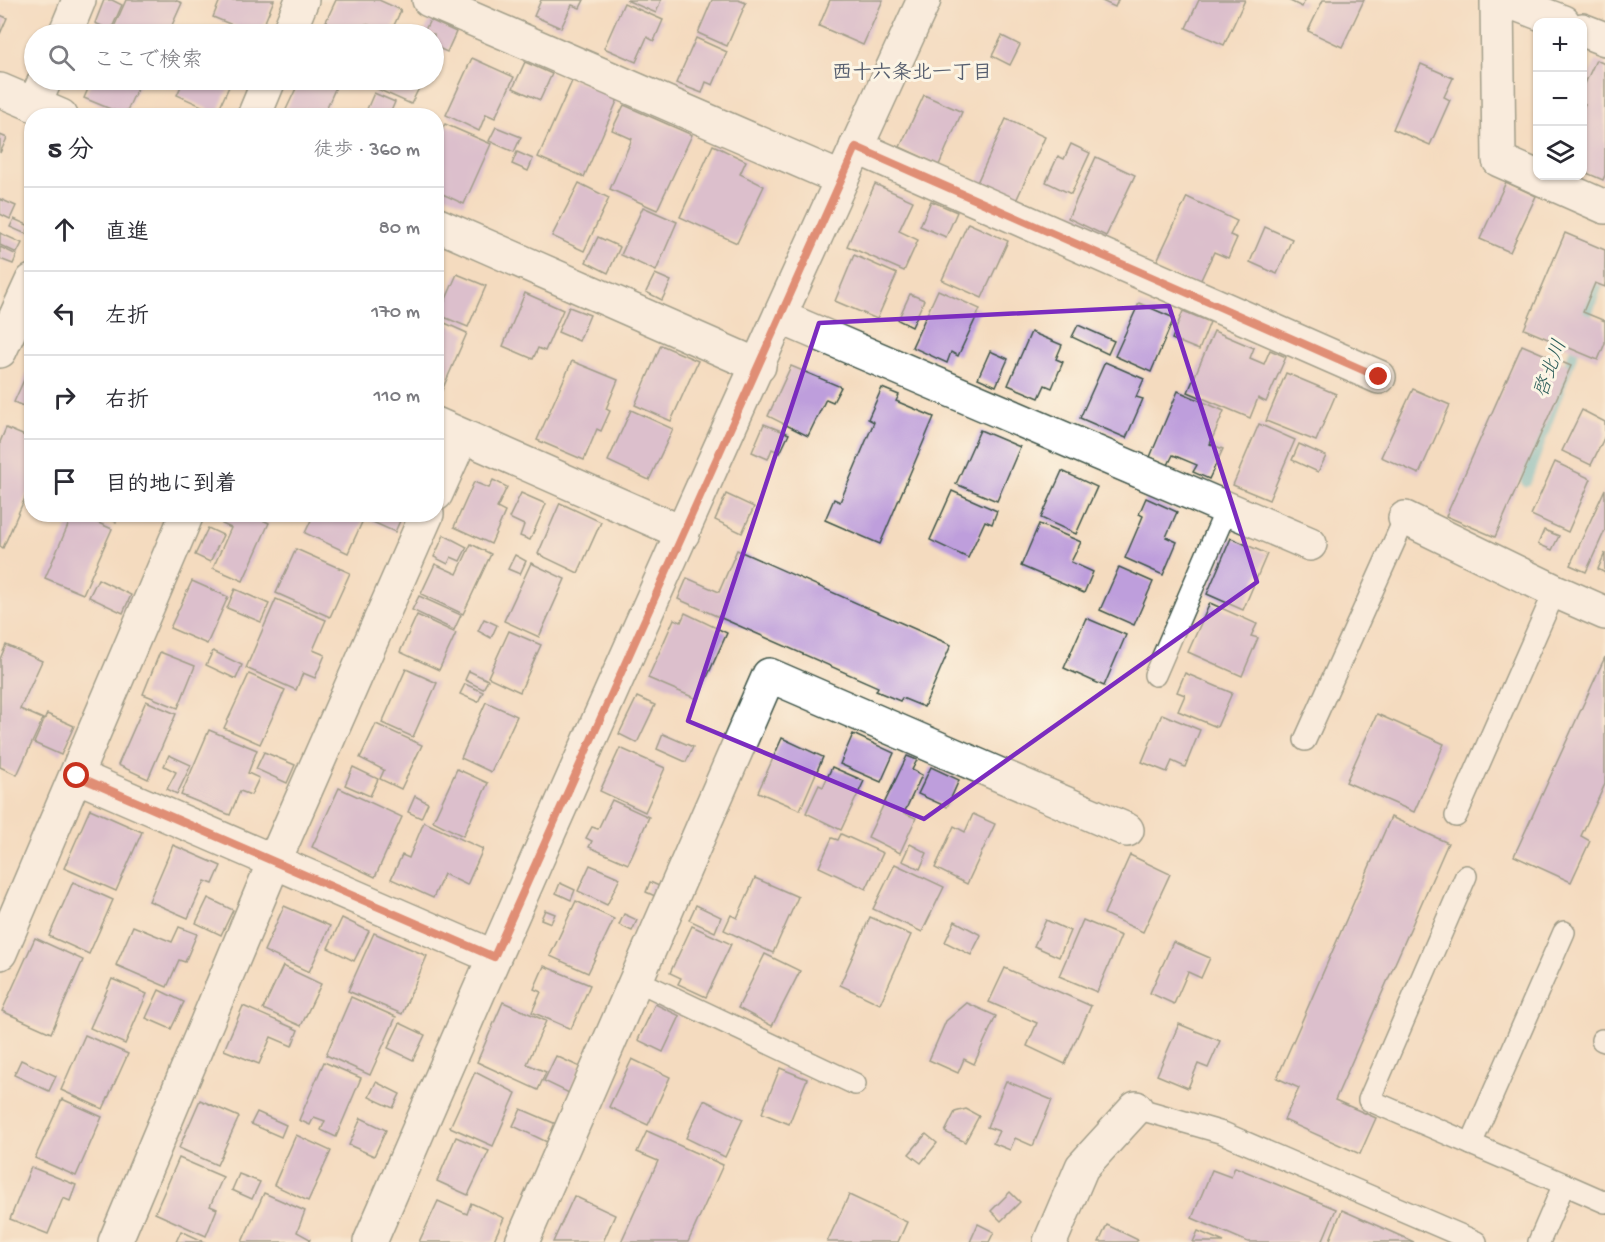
<!DOCTYPE html>
<html lang="ja">
<meta charset="utf-8">
<style>
body{margin:0;font-family:"Gochi Hand","Klee One",sans-serif;background:#f7f7f7;color:#2b2b33}
.controls{position:absolute;right:18px;top:18px;display:grid;overflow:hidden;border-radius:12px;box-shadow:0 2px 4px #0004}
.controls button{width:54px;height:54px;display:grid;place-items:center;padding:0;border:0;border-bottom:2px solid #e1e1e2;background:#fff;color:#2b2b33;font:30px sans-serif}
.stop{position:absolute;width:18px;height:18px;margin:-14px;border:4px solid #c8321e;border-radius:50%;background:#fff}
.stop.end{background:#c8321e;border-color:#fff;box-shadow:0 2px 6px #0008}
.list{margin:0;padding:0;list-style:none}
h2{display:flex;justify-content:space-between;align-items:center;height:78px;margin:0;padding:0 24px;font-size:26px}
h2 small{font-size:20px;font-weight:400;color:#7c7c81}
.list li{display:grid;grid-template-columns:39px 1fr auto;gap:18px;align-items:center;box-sizing:border-box;height:84px;padding:0 24px;border-top:2px solid #e1e1e2}
.list b{display:block;font-size:22px;white-space:nowrap}
.list em{font-size:20px;font-style:normal;color:#7c7c81}
.icon{flex:none;width:33px;height:33px;fill:none;stroke:currentColor;stroke-width:2;stroke-linecap:round;stroke-linejoin:round}
.map{position:relative;flex:none;width:1605px;height:1242px;overflow:hidden}
.search{position:absolute;background:#fff;box-shadow:0 2px 4px #0004;left:24px;top:24px;width:420px;height:66px;display:flex;align-items:center;gap:15px;box-sizing:border-box;padding:0 21px;border-radius:33px;color:#7c7c81;font-size:22px}
.panel{position:absolute;background:#fff;box-shadow:0 2px 4px #0004;left:24px;top:108px;width:420px;height:414px;border-radius:24px}
.map>svg:first-child{display:block}
.lines{fill:none;stroke-linecap:round;stroke-linejoin:round}
.stream{stroke:#4cb7c8;stroke-width:10}
.building{fill:#be9edc}
.service-casing{stroke:#3f5549;stroke-width:24}
.minor-casing{stroke:#3f5549;stroke-width:36}
.service{stroke:#fff;stroke-width:21}
.minor{stroke:#fff;stroke-width:33}
.route{stroke:#c8321e;stroke-width:8}
.marked{fill:none;stroke:#7b2cbf;stroke-width:4.5;stroke-linejoin:round}
.labels{text-anchor:middle;stroke-width:6;stroke-linejoin:round;paint-order:stroke}
.neighbourhood-label{font-size:20px;font-weight:bold;fill:#575f6f;stroke:#fcf5e5}
.water-label{font-size:20px;font-style:italic;fill:#2a5c59;stroke:#fcf5e5}
</style>
<div class="map">
<svg width="1605" height="1242" viewBox="0 0 1605 1242">
<rect width="100%" height="100%" fill="#fcf5e5"/>
<filter id="ink" filterUnits="userSpaceOnUse"><feTurbulence type="fractalNoise" baseFrequency=".0167" numOctaves="2"/><feDisplacementMap in="SourceGraphic" scale="12" xChannelSelector="R" yChannelSelector="G"/><feConvolveMatrix kernelMatrix="1 2 1 2 8 2 1 2 1" color-interpolation-filters="sRGB"/></filter>
<filter id="wash" filterUnits="userSpaceOnUse"><feTurbulence type="fractalNoise" baseFrequency=".008" numOctaves="4" result="noise"/><feDisplacementMap in="SourceGraphic" scale="24" xChannelSelector="R" yChannelSelector="G"/><feGaussianBlur stdDeviation="1.35" result="paint"/><feColorMatrix in="noise" values="0 0 0 0 0 0 0 0 0 0 0 0 0 0 0 0 0 1.4 0 .05"/><feComposite in="paint" operator="in"/></filter>
<g filter="url(#wash)">
<rect width="100%" height="100%" fill="#f4dbbf"/>
<g class="lines">
<!-- stream -->
<polyline class="stream" points="1526,482 1605,266"/>
</g>
<g id="blocks">
<!-- building -->
<g class="building">
<polygon points="104,0 112,0 122,5 111,30 95,23"/>
<polygon points="126,0 175,0 182,3 168,34 131,34 114,27"/>
<polygon points="220,0 274,0 260,34 254,34 213,17"/>
<polygon points="336,0 379,0 401,10 390,34 366,24 362,34 320,34"/>
<polygon points="541,0 584,0 580,8 572,5 561,28 534,16"/>
<polygon points="626,0 661,0 656,13"/>
<polygon points="712,0 738,0 746,3 727,46 698,33"/>
<polygon points="830,0 883,0 863,45 819,26"/>
<polygon points="1100,0 1118,0 1115,7"/>
<polygon points="1199,0 1245,0 1224,45 1186,28"/>
<polygon points="1288,0 1305,0 1302,7"/>
<polygon points="1323,0 1364,0 1342,47 1308,31"/>
<polygon points="624,3 663,20 654,41 647,37 636,62 604,48"/>
<polygon points="0,15 7,18 0,34"/>
<polygon points="430,20 456,32 447,52 434,46 434,34 423,34"/>
<polygon points="1002,36 1020,45 1010,65 992,56"/>
<polygon points="696,38 727,52 713,85 706,82 702,93 676,83"/>
<polygon points="472,58 514,77 495,118 486,114 479,131 446,115"/>
<polygon points="1596,60 1605,64 1605,175 1603,180 1582,171 1582,110 1585,104 1582,103 1582,90"/>
<polygon points="525,62 552,74 540,100 513,88"/>
<polygon points="1421,64 1453,78 1444,97 1450,100 1430,145 1393,129"/>
<polygon points="573,79 618,99 584,177 538,157"/>
<polygon points="92,80 141,80 125,115 84,98"/>
<polygon points="184,80 232,80 217,113 177,95"/>
<polygon points="300,80 339,80 323,116 283,116"/>
<polygon points="379,80 423,80 411,104 375,88"/>
<polygon points="374,93 395,102 389,116 364,116"/>
<polygon points="924,95 962,112 939,165 900,147"/>
<polygon points="624,105 692,135 657,210 610,189 632,139 612,130"/>
<polygon points="1006,119 1045,137 1015,203 976,185"/>
<polygon points="445,124 491,144 464,204 436,191 436,143"/>
<polygon points="496,127 521,137 514,152 489,141"/>
<polygon points="0,135 7,138 0,153"/>
<polygon points="1071,144 1090,153 1071,194 1046,182 1058,156 1064,159"/>
<polygon points="713,145 746,161 740,174 764,186 737,243 680,217"/>
<polygon points="517,152 533,159 528,171 512,164"/>
<polygon points="1096,157 1135,175 1106,236 1068,218"/>
<polygon points="1506,182 1536,196 1510,252 1480,239"/>
<polygon points="579,183 609,198 584,251 552,236"/>
<polygon points="875,184 913,201 899,231 918,240 904,271 847,246"/>
<polygon points="1187,197 1237,221 1230,235 1237,238 1228,258 1214,252 1198,286 1155,265"/>
<polygon points="0,199 16,206 10,219 0,214"/>
<polygon points="931,201 957,212 946,237 920,226"/>
<polygon points="643,207 677,222 656,271 621,255"/>
<polygon points="14,219 30,226 26,234 10,227"/>
<polygon points="968,223 1008,241 982,298 942,280"/>
<polygon points="1265,227 1292,239 1277,274 1250,262"/>
<polygon points="0,233 22,243 17,253 0,245"/>
<polygon points="1565,233 1605,250 1605,287 1595,283 1583,312 1605,321 1605,343 1598,360 1524,329"/>
<polygon points="598,237 620,247 608,273 586,262"/>
<polygon points="0,247 17,255 13,264 0,259"/>
<polygon points="854,255 897,274 877,319 835,301"/>
<polygon points="457,274 486,286 468,327 439,315"/>
<polygon points="655,274 671,281 662,300 646,292"/>
<polygon points="938,290 980,309 958,356 951,352 947,363 912,347"/>
<polygon points="525,293 563,310 545,351 538,348 533,359 503,346"/>
<polygon points="910,294 924,300 912,327 898,320"/>
<polygon points="1139,303 1174,318 1151,372 1115,356"/>
<polygon points="569,307 590,315 579,341 558,332"/>
<polygon points="1183,311 1210,322 1199,350 1172,339"/>
<polygon points="436,319 467,333 439,397 436,396"/>
<polygon points="1078,325 1114,341 1108,354 1072,337"/>
<polygon points="1214,331 1254,348 1250,358 1264,364 1270,350 1286,357 1266,402 1258,398 1250,418 1188,392"/>
<polygon points="1031,332 1062,345 1056,359 1063,362 1052,388 1045,385 1039,398 1008,385"/>
<polygon points="661,345 698,361 671,421 635,405"/>
<polygon points="1522,345 1571,366 1495,537 1446,516"/>
<polygon points="990,351 1008,359 996,386 978,378"/>
<polygon points="572,361 618,380 606,409 610,411 601,431 597,429 584,460 537,440"/>
<polygon points="32,362 32,410 14,402"/>
<polygon points="1105,362 1144,379 1136,397 1143,399 1126,438 1080,418"/>
<polygon points="791,366 841,387 833,402 826,399 808,436 768,416"/>
<polygon points="1286,373 1336,394 1316,441 1266,421"/>
<polygon points="882,388 899,395 896,401 934,417 880,544 825,520 834,499 840,502 874,422 868,419"/>
<polygon points="1413,389 1450,405 1419,474 1381,457"/>
<polygon points="1178,391 1224,411 1210,444 1223,449 1209,479 1193,472 1197,465 1173,455 1168,465 1150,457"/>
<polygon points="631,410 673,429 649,480 608,461"/>
<polygon points="1582,410 1605,422 1605,436 1591,465 1562,451"/>
<polygon points="764,424 789,434 780,453 772,449 768,459 752,452"/>
<polygon points="1259,424 1295,440 1269,500 1233,485"/>
<polygon points="6,428 32,439 32,482 3,548 0,546 0,442"/>
<polygon points="980,430 1020,447 997,501 956,484"/>
<polygon points="1299,444 1326,456 1318,472 1292,460"/>
<polygon points="1555,462 1591,479 1568,532 1531,515"/>
<polygon points="1062,471 1097,487 1076,534 1041,518"/>
<polygon points="493,480 507,487 497,508 505,512 491,544 454,527 474,482 489,488"/>
<polygon points="1605,489 1605,530 1586,572 1570,565"/>
<polygon points="952,491 997,511 992,524 985,521 968,558 930,540"/>
<polygon points="521,493 546,504 530,540 520,536 524,525 509,518"/>
<polygon points="726,494 754,507 742,533 715,520"/>
<polygon points="1146,498 1177,512 1166,537 1177,542 1163,575 1125,558 1143,516 1139,514"/>
<polygon points="560,503 601,522 578,573 538,554"/>
<polygon points="73,514 78,514 112,529 83,594 45,578"/>
<polygon points="98,514 120,514 116,522"/>
<polygon points="227,514 249,514 269,523 243,581 213,568 231,528 222,524"/>
<polygon points="314,514 403,514 395,532 364,518 348,553 305,533"/>
<polygon points="1039,524 1081,542 1071,562 1093,572 1084,593 1021,566"/>
<polygon points="208,528 223,535 210,562 195,555"/>
<polygon points="1544,530 1559,536 1552,550 1538,544"/>
<polygon points="444,535 467,547 460,561 451,557 448,564 434,557"/>
<polygon points="1231,538 1267,554 1243,610 1207,594"/>
<polygon points="471,544 491,554 463,614 421,594 435,564 457,574"/>
<polygon points="296,549 350,573 330,617 276,593"/>
<polygon points="737,550 951,645 924,707 902,698 900,701 876,691 878,687 678,599 687,578 719,592"/>
<polygon points="1605,553 1605,573 1598,569"/>
<polygon points="515,555 526,561 520,574 508,569"/>
<polygon points="531,563 565,579 539,637 504,621"/>
<polygon points="1119,567 1153,582 1134,625 1100,610"/>
<polygon points="98,579 131,595 123,613 89,597"/>
<polygon points="192,581 228,597 207,644 170,628"/>
<polygon points="235,589 269,604 261,622 227,608"/>
<polygon points="419,596 461,615 454,630 412,610"/>
<polygon points="276,599 326,620 313,650 325,655 315,678 303,673 296,690 246,668"/>
<polygon points="1210,603 1257,624 1251,636 1258,638 1242,676 1188,652"/>
<polygon points="685,613 727,633 697,699 648,678 674,619 681,622"/>
<polygon points="417,615 456,633 439,670 400,652"/>
<polygon points="1086,618 1126,635 1104,686 1064,668"/>
<polygon points="484,619 497,625 491,638 478,631"/>
<polygon points="509,631 541,645 520,692 488,677"/>
<polygon points="6,645 42,661 20,709 43,719 17,775 0,767 0,659"/>
<polygon points="213,651 242,665 236,679 206,665"/>
<polygon points="160,652 195,666 178,708 143,694"/>
<polygon points="1605,657 1605,784 1581,836 1590,841 1571,882 1514,856"/>
<polygon points="406,669 437,683 413,737 382,723"/>
<polygon points="469,671 488,680 483,689 465,680"/>
<polygon points="1185,673 1232,693 1217,727 1178,711 1185,695 1177,692"/>
<polygon points="249,674 285,690 260,744 224,728"/>
<polygon points="465,684 483,692 478,702 460,694"/>
<polygon points="637,697 655,705 637,743 619,734"/>
<polygon points="146,701 176,714 148,779 118,765"/>
<polygon points="486,702 517,716 491,772 461,758"/>
<polygon points="47,714 74,726 61,755 34,743"/>
<polygon points="1162,714 1200,730 1185,767 1172,761 1167,772 1142,762"/>
<polygon points="1377,714 1444,744 1414,812 1346,782"/>
<polygon points="376,724 422,745 401,789 380,779 384,770 360,758"/>
<polygon points="209,730 257,750 248,773 259,778 251,795 240,791 230,815 181,795"/>
<polygon points="663,734 693,747 686,762 657,749"/>
<polygon points="853,734 894,753 881,782 840,764"/>
<polygon points="782,738 823,757 800,810 758,792"/>
<polygon points="620,748 665,768 645,812 600,791"/>
<polygon points="264,752 295,765 287,783 256,769"/>
<polygon points="169,755 191,765 177,794 167,789 176,772 164,766"/>
<polygon points="907,756 917,760 912,770 922,775 904,813 916,818 900,853 868,837"/>
<polygon points="353,767 378,779 370,796 345,785"/>
<polygon points="832,767 864,781 841,830 806,813 819,785 823,787"/>
<polygon points="931,767 959,780 947,807 918,794"/>
<polygon points="457,769 488,783 463,836 433,821"/>
<polygon points="339,788 402,817 375,877 312,847"/>
<polygon points="415,796 428,803 421,818 408,812"/>
<polygon points="612,800 649,817 628,864 589,847 592,841 586,838 592,827 598,829"/>
<polygon points="90,809 142,832 116,891 64,868"/>
<polygon points="973,814 995,824 967,884 935,868 954,826 965,832"/>
<polygon points="1391,817 1448,843 1335,1100 1376,1118 1360,1154 1284,1120 1299,1088 1277,1078"/>
<polygon points="424,822 483,849 467,885 444,874 433,898 391,879 402,855 409,858"/>
<polygon points="841,834 883,853 866,889 819,867 832,838 838,840"/>
<polygon points="910,844 927,853 920,869 902,861"/>
<polygon points="173,845 221,866 213,884 205,881 188,918 149,901"/>
<polygon points="1130,855 1170,874 1143,932 1104,914"/>
<polygon points="895,864 944,887 922,932 873,909"/>
<polygon points="590,865 620,878 607,905 578,891"/>
<polygon points="755,878 798,897 773,953 724,930 731,915 737,918"/>
<polygon points="73,882 113,900 89,954 49,936"/>
<polygon points="650,882 659,886 655,896 646,892"/>
<polygon points="560,883 575,890 571,900 556,893"/>
<polygon points="208,898 233,910 221,935 196,923"/>
<polygon points="576,901 614,919 588,973 550,956"/>
<polygon points="696,905 721,917 715,932 689,920"/>
<polygon points="284,906 330,926 309,972 264,951"/>
<polygon points="545,910 555,914 551,923 541,919"/>
<polygon points="624,914 637,920 632,931 619,925"/>
<polygon points="870,917 911,935 880,1004 840,985"/>
<polygon points="342,918 369,931 354,961 328,948"/>
<polygon points="1046,920 1070,931 1059,957 1034,946"/>
<polygon points="1083,920 1121,936 1097,992 1059,976"/>
<polygon points="955,921 981,935 971,955 945,942"/>
<polygon points="133,926 172,942 179,927 197,934 185,962 179,960 167,987 116,965"/>
<polygon points="692,926 731,944 706,997 678,984 681,978 670,973"/>
<polygon points="374,933 427,956 402,1014 348,991"/>
<polygon points="35,938 83,960 51,1033 2,1011"/>
<polygon points="1173,942 1210,958 1201,978 1188,972 1174,1004 1150,993"/>
<polygon points="765,954 800,971 772,1026 738,1008"/>
<polygon points="283,966 321,984 301,1026 263,1009"/>
<polygon points="544,966 590,985 571,1029 532,1012 541,992 534,989"/>
<polygon points="1005,968 1091,1006 1065,1064 1027,1046 1037,1023 989,1002"/>
<polygon points="112,979 147,994 125,1044 90,1028"/>
<polygon points="159,990 184,1002 171,1029 146,1018"/>
<polygon points="351,997 396,1017 370,1075 326,1055"/>
<polygon points="503,1002 546,1021 527,1064 546,1072 538,1090 477,1062"/>
<polygon points="967,1003 996,1016 974,1064 964,1059 958,1073 929,1060 946,1021"/>
<polygon points="655,1004 680,1016 663,1052 638,1040"/>
<polygon points="243,1006 298,1030 292,1046 271,1037 259,1064 224,1050"/>
<polygon points="400,1023 425,1035 413,1060 388,1048"/>
<polygon points="1179,1024 1220,1041 1208,1068 1198,1064 1188,1088 1157,1075"/>
<polygon points="85,1035 128,1054 103,1109 61,1090"/>
<polygon points="556,1056 580,1067 569,1093 544,1081"/>
<polygon points="632,1059 670,1077 648,1125 609,1107"/>
<polygon points="21,1060 56,1076 49,1091 14,1075"/>
<polygon points="324,1062 361,1078 336,1137 321,1130 325,1121 314,1117 310,1125 299,1120"/>
<polygon points="780,1068 807,1079 789,1124 762,1113"/>
<polygon points="475,1072 516,1093 493,1146 450,1127"/>
<polygon points="1006,1081 1052,1100 1033,1146 1015,1138 1010,1150 993,1143 999,1131 987,1127"/>
<polygon points="376,1082 400,1094 393,1108 369,1097"/>
<polygon points="62,1099 102,1117 76,1176 35,1158"/>
<polygon points="200,1100 239,1117 217,1165 179,1148"/>
<polygon points="704,1100 743,1119 725,1157 686,1138"/>
<polygon points="521,1109 556,1124 547,1142 513,1126"/>
<polygon points="966,1109 979,1116 965,1142 945,1132 955,1112"/>
<polygon points="257,1112 286,1125 281,1137 251,1124"/>
<polygon points="361,1118 386,1130 374,1156 349,1145"/>
<polygon points="647,1131 723,1165 688,1242 621,1242 658,1161 637,1152"/>
<polygon points="926,1134 937,1143 921,1163 909,1154"/>
<polygon points="296,1135 331,1151 308,1201 274,1185"/>
<polygon points="456,1137 489,1151 468,1195 437,1181"/>
<polygon points="179,1158 223,1177 210,1206 217,1209 206,1236 155,1213"/>
<polygon points="31,1167 76,1185 70,1201 63,1198 48,1234 10,1219"/>
<polygon points="1235,1167 1336,1209 1322,1242 1248,1242 1192,1218 1212,1170 1231,1177"/>
<polygon points="239,1174 260,1182 252,1199 232,1190"/>
<polygon points="1010,1192 1020,1202 1001,1221 991,1211"/>
<polygon points="264,1193 305,1211 297,1232 310,1239 309,1242 242,1242"/>
<polygon points="849,1195 907,1222 898,1242 827,1242"/>
<polygon points="574,1196 615,1215 603,1242 553,1242"/>
<polygon points="438,1201 467,1214 471,1203 504,1218 493,1242 419,1242"/>
<polygon points="1342,1210 1414,1242 1329,1242"/>
<polygon points="978,1224 994,1232 989,1242 970,1242"/>
<polygon points="1107,1225 1138,1240 1136,1242 1099,1242"/>
<polygon points="181,1231 205,1242 176,1242"/>
<polygon points="1198,1231 1224,1242 1193,1242"/>
</g>
</g>
</g>
<g filter="url(#ink)">
<use href="#blocks" fill-opacity="0" stroke="#3f5549" stroke-width="1.5"/>
<g class="lines">
<defs>
<g id="service">
<polyline points="1155,675 1227,508"/>
<polyline points="1305,740 1405,518"/>
<polyline points="1456,816 1555,591"/>
<polyline points="1466,876 1369,1100 1564,1184"/>
<polyline points="636,980 855,1084"/>
<polyline points="1602,1040 1605,1041"/>
<polyline points="1136,1108 1223,1133 1476,1242"/>
<polyline points="1471,1144 1564,932"/>
<polyline points="1539,1242 1564,1184 1605,1202"/>
</g>
<g id="minor">
<polyline points="429,0 842,179"/>
<polyline points="1497,0 1499,160 1605,207"/>
<polyline points="1505,0 1563,22"/>
<polyline points="1582,30 1605,39"/>
<polyline points="65,34 79,0"/>
<polyline points="288,34 302,0"/>
<polyline points="0,90 61,116"/>
<polyline points="34,105 45,80"/>
<polyline points="254,116 269,80"/>
<polyline points="856,147 1379,377"/>
<polyline points="436,224 759,366"/>
<polyline points="780,317 1310,544"/>
<polyline points="0,351 32,281"/>
<polyline points="436,424 683,533"/>
<polyline points="436,494 462,436"/>
<polyline points="1405,518 1555,591 1605,613"/>
<polyline points="77,776 494,957"/>
<polyline points="0,953 187,514"/>
<polyline points="115,1242 274,862 427,514"/>
<path d="M370,1242C550,826 734,412 924,0"/>
<polyline points="522,1242 769,675 1127,830"/>
<polyline points="1050,1242 1082,1167 1136,1108"/>
</g>
</defs>
<!-- service casing -->
<use href="#service" class="service-casing"/>
<!-- minor casing -->
<use href="#minor" class="minor-casing"/>
<!-- service -->
<use href="#service" class="service"/>
<!-- minor -->
<use href="#minor" class="minor"/>
</g>
</g>
<g class="lines" filter="url(#ink)">
<!-- route -->
<polyline class="route" points="77,776 494,957 856,147 1379,377"/>
</g>
<!-- marked area -->
<path d="M0 0H1605V1242H0ZM1169,306L1257,582L924,819L688,721L819,323Z" fill="#f4dbbf" fill-opacity=".55" fill-rule="evenodd"/>
<path class="marked" d="M1169,306L1257,582L924,819L688,721L819,323Z"/>
<g class="labels">
<!-- neighbourhood labels -->
<g class="neighbourhood-label">
<text x="912" y="78">西十六条北一丁目</text>
</g>
<!-- water labels -->
<g class="water-label">
<text transform="translate(1549 368) rotate(-70)" y="7">啓北川</text>
</g>
</g>
</svg>
<div class="controls">
<button>+</button>
<button>−</button>
<button><svg class="icon" aria-label="layers" viewBox="0 0 24 24"><path d="M12 4l9 5-9 5-9-5zM3 14l9 5 9-5"/></svg></button>
</div>
<div class="stop" style="left:77px;top:776px"></div>
<div class="stop end" style="left:1379px;top:377px"></div>
<div class="search"><svg class="icon" aria-label="search" viewBox="0 0 24 24"><circle cx="10" cy="10" r="6"/><path d="M15 15l6 6"/></svg>ここで検索</div>
<section class="panel">
<h2>5 分<small>徒歩 · 360 m</small></h2>
<ul class="list">
<li><svg class="icon" aria-label="ahead" viewBox="0 0 24 24"><path d="M12 20V5M6 11l6-6 6 6"/></svg><div><b>直進</b></div><em>80 m</em></li>
<li><svg class="icon" aria-label="left" viewBox="0 0 24 24"><path d="M17 20v-9H6M10 6l-5 5 5 5"/></svg><div><b>左折</b></div><em>170 m</em></li>
<li><svg class="icon" aria-label="right" viewBox="0 0 24 24"><path d="M7 20v-9h11M14 6l5 5-5 5"/></svg><div><b>右折</b></div><em>110 m</em></li>
<li><svg class="icon" aria-label="arrive" viewBox="0 0 24 24"><path d="M6 21V4h12l-3 4 3 4H6"/></svg><div><b>目的地に到着</b></div></li>
</ul>
</section>
</div>
